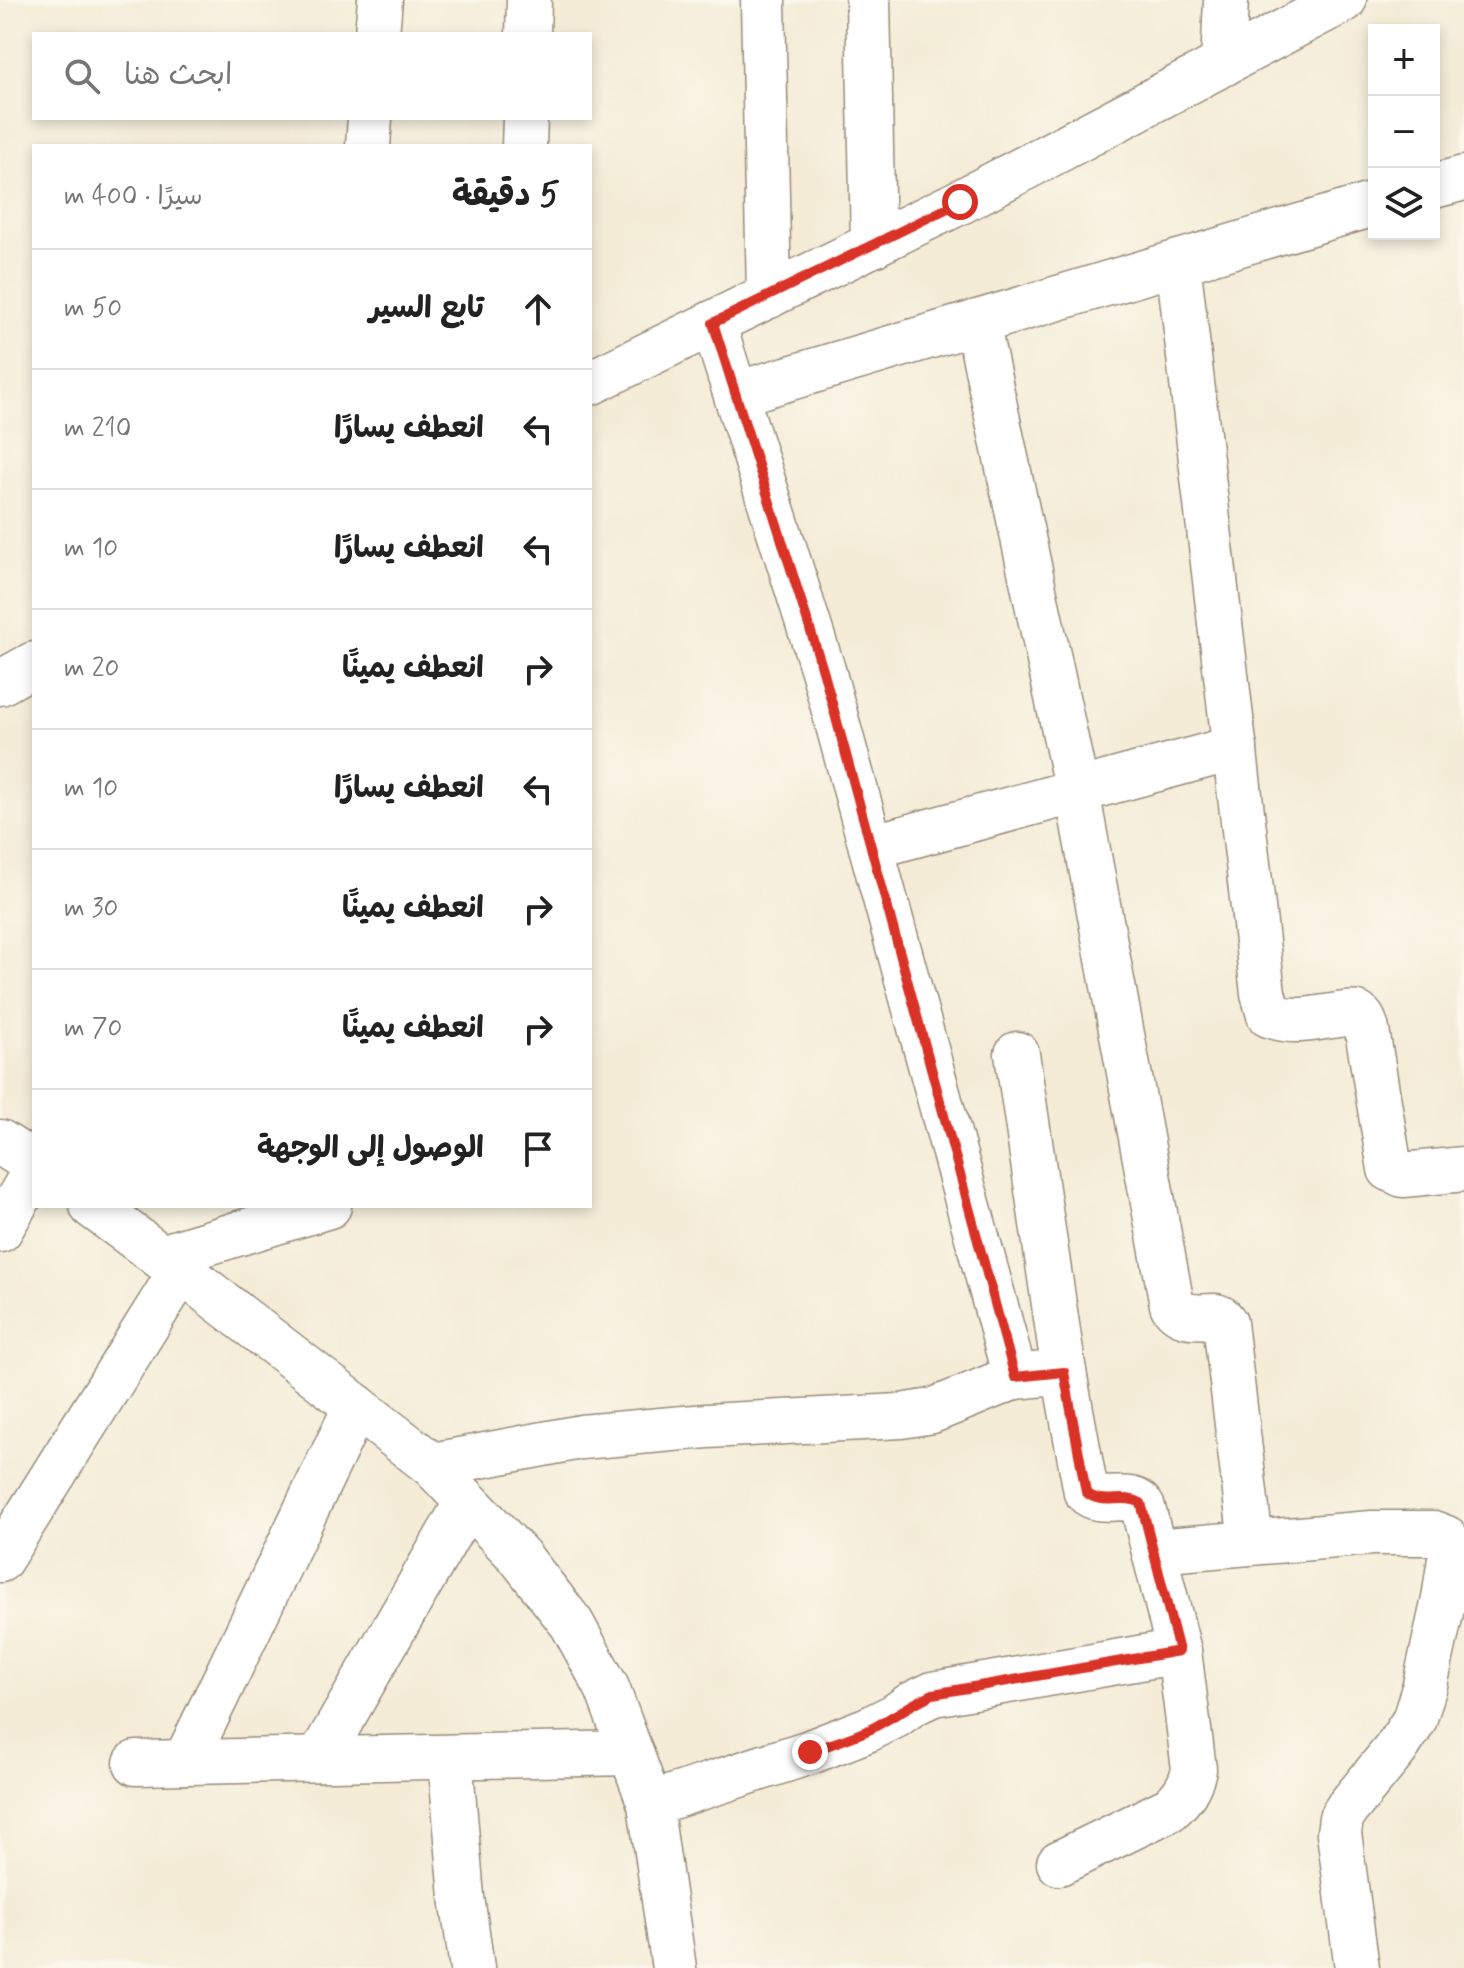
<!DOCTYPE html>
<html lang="ar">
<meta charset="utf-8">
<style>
body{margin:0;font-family:Mynerve,"Playpen Sans Arabic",sans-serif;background:#f6f6f6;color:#222;direction:rtl}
.controls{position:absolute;right:24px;top:24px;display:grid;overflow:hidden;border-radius:0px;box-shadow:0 4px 12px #0003}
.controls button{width:72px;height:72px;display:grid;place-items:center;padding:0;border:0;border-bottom:2px solid #e0e0e0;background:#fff;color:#222;font:40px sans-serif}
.stop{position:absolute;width:24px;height:24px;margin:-18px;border:6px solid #d93025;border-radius:50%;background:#fff}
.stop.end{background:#d93025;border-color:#fff;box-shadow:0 2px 8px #0008}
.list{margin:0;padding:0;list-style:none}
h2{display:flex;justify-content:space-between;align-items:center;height:104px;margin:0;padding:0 32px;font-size:34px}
h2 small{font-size:26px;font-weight:400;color:#767676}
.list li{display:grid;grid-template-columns:52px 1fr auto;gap:24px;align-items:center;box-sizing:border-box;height:120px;padding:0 32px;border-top:2px solid #e0e0e0}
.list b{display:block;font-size:30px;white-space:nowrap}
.list em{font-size:26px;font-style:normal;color:#767676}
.icon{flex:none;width:44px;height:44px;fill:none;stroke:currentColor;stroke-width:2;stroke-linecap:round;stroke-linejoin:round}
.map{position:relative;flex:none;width:1464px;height:1968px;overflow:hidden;direction:ltr}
.search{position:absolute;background:#fff;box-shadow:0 4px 12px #0003;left:32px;top:32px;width:560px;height:88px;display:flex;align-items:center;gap:20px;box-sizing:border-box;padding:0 28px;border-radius:0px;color:#767676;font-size:30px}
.panel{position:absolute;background:#fff;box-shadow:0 4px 12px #0003;left:32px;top:144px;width:560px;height:1064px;border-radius:0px;direction:rtl}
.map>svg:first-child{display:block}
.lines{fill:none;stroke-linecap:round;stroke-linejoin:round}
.minor-casing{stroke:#988b7a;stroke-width:47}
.minor{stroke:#fff;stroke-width:44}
.route{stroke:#d93025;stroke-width:10}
</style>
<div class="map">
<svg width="1464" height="1968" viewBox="0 0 1464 1968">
<rect width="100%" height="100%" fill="#fbf7ec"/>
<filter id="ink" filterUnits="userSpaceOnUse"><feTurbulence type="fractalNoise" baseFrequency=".0125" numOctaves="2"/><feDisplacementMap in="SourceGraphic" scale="16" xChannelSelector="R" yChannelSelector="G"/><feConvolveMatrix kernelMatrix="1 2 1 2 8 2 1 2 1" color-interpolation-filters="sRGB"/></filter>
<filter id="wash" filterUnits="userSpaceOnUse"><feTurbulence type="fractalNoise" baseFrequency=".006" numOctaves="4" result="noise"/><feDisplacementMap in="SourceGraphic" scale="32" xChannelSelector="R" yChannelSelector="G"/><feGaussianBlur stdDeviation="1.8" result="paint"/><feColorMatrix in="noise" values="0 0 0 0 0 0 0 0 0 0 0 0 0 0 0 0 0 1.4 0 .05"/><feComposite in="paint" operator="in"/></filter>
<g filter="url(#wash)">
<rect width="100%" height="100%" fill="#f4ecd7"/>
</g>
<g filter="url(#ink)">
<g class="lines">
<defs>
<g id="minor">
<polyline points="763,0 769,296"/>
<polyline points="868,0 873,245"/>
<polyline points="377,34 380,0"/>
<polyline points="528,34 529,0"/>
<polyline points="1223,64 1226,0"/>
<polyline points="368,146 370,118"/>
<polyline points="524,146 525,118"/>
<polyline points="1434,186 1464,178"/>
<path d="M1178,262L1263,993L1269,1015C1292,1024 1308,1019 1332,1016C1339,1015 1350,1012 1357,1014C1364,1017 1365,1024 1367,1030L1390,1169L1403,1175L1464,1169"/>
<path d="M977,322L1077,791L1172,1305C1182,1320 1200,1316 1216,1316L1221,1318L1225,1323L1251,1543"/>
<polyline points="713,323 823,670 1015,1377"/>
<polyline points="590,383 960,202 1344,0"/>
<polyline points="736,394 1374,204"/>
<polyline points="0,683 34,664"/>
<polyline points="871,847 1235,748"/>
<polyline points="1017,1054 1064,1372"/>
<polyline points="0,1142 34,1164"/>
<polyline points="92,1206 198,1284 432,1465 519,1556 572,1624 607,1688 650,1804 674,1968"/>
<polyline points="0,1230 34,1172"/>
<polyline points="161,1257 329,1206"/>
<path d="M432,1465L581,1437L707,1426L901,1416L932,1411L1015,1377L1064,1372L1086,1492C1102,1508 1132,1488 1143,1508L1179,1651L1194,1769C1190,1787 1183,1797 1170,1809L1059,1863"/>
<polyline points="1154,1551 1372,1533 1433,1533 1446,1538 1451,1552 1444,1599 1425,1685 1414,1721 1395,1750 1348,1807 1341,1818 1339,1833 1357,1968"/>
<polyline points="0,1560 181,1271"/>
<polyline points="450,1757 462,1897 472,1968"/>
<polyline points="319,1759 467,1502"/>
<polyline points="185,1762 356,1406"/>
<polyline points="136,1763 631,1753"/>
<polyline points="650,1804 810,1752 869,1729 895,1716 912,1704 933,1694 1179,1651"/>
</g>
</defs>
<!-- minor casing -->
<use href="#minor" class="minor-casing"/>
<!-- minor -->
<use href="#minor" class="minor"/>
</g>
</g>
<g class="lines" filter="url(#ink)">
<!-- route -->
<path class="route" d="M810,1752C830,1744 851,1738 871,1729C892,1718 911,1704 933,1694L1179,1651L1141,1503C1123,1493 1101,1507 1086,1492L1064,1372L1015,1377L823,670L713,323L960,202"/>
</g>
</svg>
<div class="controls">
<button>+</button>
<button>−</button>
<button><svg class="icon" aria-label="layers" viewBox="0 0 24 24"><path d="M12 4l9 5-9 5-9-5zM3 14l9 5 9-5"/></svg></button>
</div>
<div class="stop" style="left:960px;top:202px"></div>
<div class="stop end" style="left:810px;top:1752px"></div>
<div class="search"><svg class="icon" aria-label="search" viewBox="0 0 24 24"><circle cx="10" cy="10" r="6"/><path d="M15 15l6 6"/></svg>ابحث هنا</div>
<section class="panel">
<h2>5 دقيقة<small>سيرًا · 400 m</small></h2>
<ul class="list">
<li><svg class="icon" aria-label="ahead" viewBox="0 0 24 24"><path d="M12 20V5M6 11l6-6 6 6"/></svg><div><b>تابع السير</b></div><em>50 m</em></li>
<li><svg class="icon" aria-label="left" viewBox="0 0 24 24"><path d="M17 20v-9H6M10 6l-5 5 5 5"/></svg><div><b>انعطف يسارًا</b></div><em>210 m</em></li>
<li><svg class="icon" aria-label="left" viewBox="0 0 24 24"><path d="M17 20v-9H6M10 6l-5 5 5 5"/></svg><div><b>انعطف يسارًا</b></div><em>10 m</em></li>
<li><svg class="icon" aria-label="right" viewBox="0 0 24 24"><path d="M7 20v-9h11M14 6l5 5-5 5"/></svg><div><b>انعطف يمينًا</b></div><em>20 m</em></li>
<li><svg class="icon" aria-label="left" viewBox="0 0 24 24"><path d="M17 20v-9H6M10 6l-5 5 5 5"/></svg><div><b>انعطف يسارًا</b></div><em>10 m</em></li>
<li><svg class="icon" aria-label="right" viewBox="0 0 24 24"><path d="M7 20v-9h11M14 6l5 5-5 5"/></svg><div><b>انعطف يمينًا</b></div><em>30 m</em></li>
<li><svg class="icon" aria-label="right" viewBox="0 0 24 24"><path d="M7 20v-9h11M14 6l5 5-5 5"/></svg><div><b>انعطف يمينًا</b></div><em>70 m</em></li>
<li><svg class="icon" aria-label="arrive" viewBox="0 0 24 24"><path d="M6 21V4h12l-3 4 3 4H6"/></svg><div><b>الوصول إلى الوجهة</b></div></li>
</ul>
</section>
</div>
